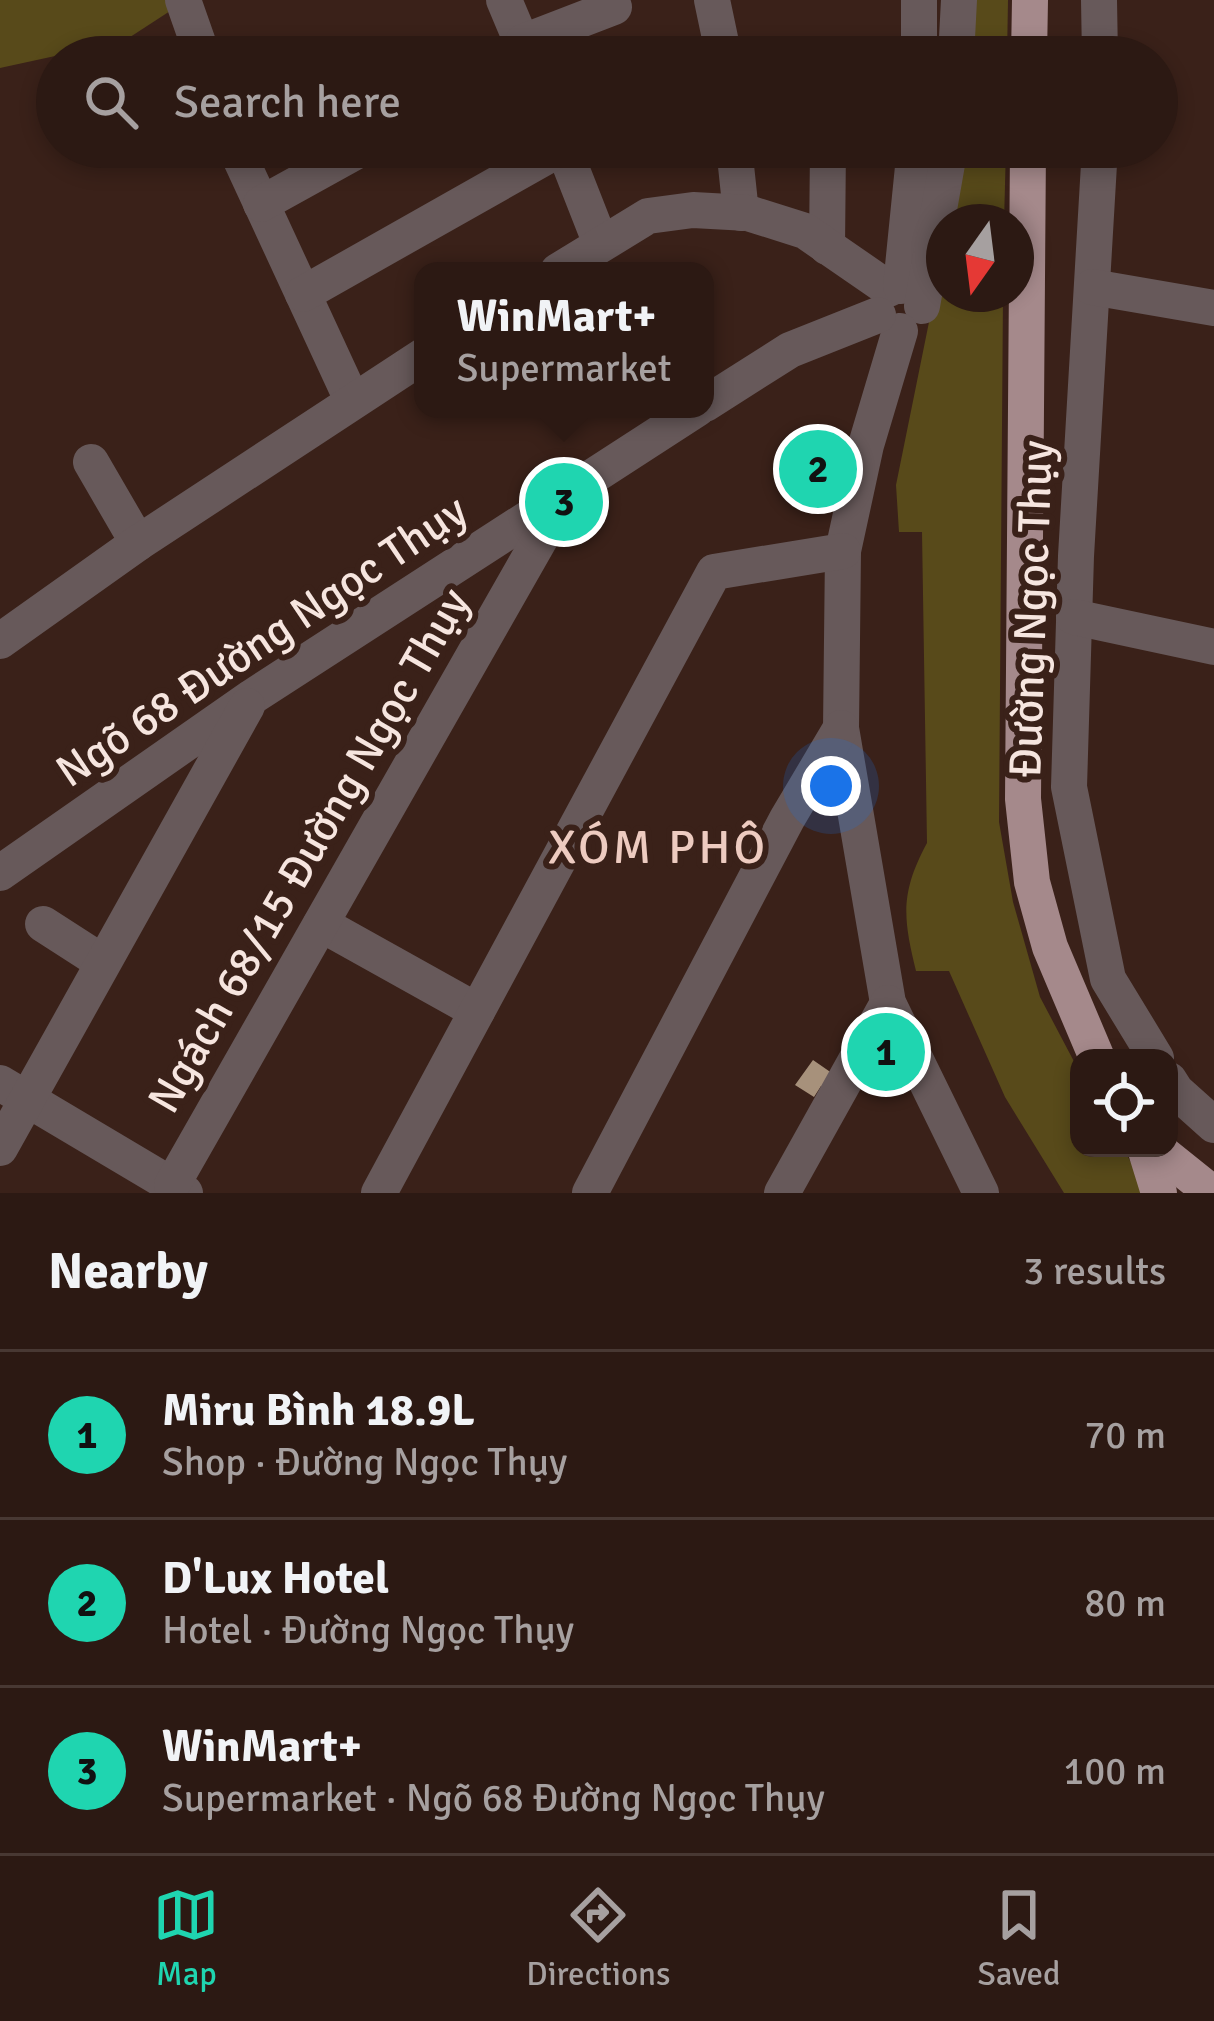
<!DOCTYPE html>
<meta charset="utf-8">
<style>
body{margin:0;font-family:Signika,sans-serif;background:#34221c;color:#f1f3f6}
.controls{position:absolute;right:36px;bottom:36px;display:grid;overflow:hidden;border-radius:24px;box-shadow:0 6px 18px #0003}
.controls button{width:108px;height:108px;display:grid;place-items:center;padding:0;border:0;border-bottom:3px solid #483833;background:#2c1913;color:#f1f3f6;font:60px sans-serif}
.compass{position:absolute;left:926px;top:204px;width:108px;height:108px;border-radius:50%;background:#2c1913;box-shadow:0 6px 18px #0003;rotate:194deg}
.you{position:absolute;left:831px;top:786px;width:42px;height:42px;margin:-30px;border:9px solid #fff;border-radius:50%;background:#1a73e8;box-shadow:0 0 0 18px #1a73e833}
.badge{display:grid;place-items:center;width:78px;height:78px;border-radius:50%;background:#1fd5b0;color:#111;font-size:39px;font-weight:700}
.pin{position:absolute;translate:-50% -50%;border:6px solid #fff;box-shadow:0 3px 12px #0006}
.popup{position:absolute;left:414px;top:262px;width:300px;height:156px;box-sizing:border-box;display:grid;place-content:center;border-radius:24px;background:#2c1913;filter:drop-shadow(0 3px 9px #0005);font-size:39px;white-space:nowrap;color:#a6a0a0}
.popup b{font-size:45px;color:#f1f3f6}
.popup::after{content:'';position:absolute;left:50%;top:100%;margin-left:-24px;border:24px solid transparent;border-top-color:#2c1913}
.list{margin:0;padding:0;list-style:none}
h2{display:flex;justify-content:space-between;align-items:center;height:156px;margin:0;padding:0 48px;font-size:51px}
h2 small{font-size:39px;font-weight:400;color:#a6a0a0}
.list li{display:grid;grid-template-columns:78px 1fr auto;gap:36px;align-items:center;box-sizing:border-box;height:168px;padding:0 48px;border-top:3px solid #483833}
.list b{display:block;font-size:45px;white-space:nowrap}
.list p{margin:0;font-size:39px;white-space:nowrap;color:#a6a0a0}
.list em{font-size:39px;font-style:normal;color:#a6a0a0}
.icon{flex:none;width:66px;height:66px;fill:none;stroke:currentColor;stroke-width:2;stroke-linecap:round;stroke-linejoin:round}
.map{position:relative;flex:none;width:1214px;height:1193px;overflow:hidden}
.search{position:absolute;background:#2c1913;box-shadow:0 6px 18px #0003;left:36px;right:36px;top:36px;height:132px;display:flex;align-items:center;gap:30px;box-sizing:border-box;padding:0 42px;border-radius:66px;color:#a6a0a0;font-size:45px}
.sheet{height:660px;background:#2c1913}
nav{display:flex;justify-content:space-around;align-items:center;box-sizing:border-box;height:168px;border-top:3px solid #483833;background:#2c1913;font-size:33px;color:#a6a0a0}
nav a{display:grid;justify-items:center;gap:6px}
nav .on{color:#1fd5b0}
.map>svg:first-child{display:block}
.green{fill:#584a1a}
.building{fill:#a7917b}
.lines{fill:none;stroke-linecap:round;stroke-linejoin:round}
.minor{stroke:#67595a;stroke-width:36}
.major{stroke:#a5898b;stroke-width:36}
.labels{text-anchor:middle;stroke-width:12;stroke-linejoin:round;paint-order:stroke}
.street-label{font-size:45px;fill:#f6e5df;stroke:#3a2119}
.neighbourhood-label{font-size:48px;letter-spacing:3px;fill:#edcbc0;stroke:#3a2119}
</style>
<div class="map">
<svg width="1214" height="1193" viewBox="0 0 1214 1193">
<rect width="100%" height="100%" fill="#3a2119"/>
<!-- green -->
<g class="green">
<polygon points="0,0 187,0 124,41 0,68"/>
<polygon points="968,0 1008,0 1007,57 966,57"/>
<polygon points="958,147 1006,147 1004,222 948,222"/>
<path d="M944,248V294H1003L999,822L1013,902L1040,997L1079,1071V1148H1123L1148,1193H1064L1005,1097L949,971H916C903,918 900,893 927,843L922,532H899L896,485Z"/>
</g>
<!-- building -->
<polygon class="building" points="813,1060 839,1078 831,1092 821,1086 814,1097 795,1085"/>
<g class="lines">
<!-- minor -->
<g class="minor">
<polyline points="183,0 203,57"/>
<polyline points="504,0 528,57"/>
<polyline points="712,0 724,57"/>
<polyline points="1099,0 1100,57"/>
<polyline points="523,42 614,7 610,0"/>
<polyline points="425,56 425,57"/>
<polyline points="919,57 919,0"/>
<polyline points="956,57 959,0"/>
<polyline points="235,147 352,400"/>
<polyline points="563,147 601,244"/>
<polyline points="734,147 741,213"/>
<polyline points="1100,147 1076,556 1069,787 1108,979 1156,1058"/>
<polyline points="261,204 364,147"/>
<polyline points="827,247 828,147"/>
<polyline points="558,271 648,216 693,210 748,213 805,231 889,289"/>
<polyline points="901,286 915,147"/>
<polyline points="1092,287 1214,308"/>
<polyline points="303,294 563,147"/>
<polyline points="922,306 950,147"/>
<polyline points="900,331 866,445 843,551 841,728 888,1003 981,1193"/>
<polyline points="705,404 790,350 878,315"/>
<polyline points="91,462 138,543"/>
<polyline points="1074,617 1214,647"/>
<polyline points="0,641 138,543 423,356"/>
<polyline points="0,873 252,697 697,409"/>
<polyline points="43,924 102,962"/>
<polyline points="321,924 477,1011"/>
<polyline points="1169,1080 1176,1091 1214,1125"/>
<polyline points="0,1083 185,1193"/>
<polyline points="0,1148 247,706"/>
<polyline points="172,1185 561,502"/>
<polyline points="379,1193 714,572 843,551"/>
<polyline points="590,1193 787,819 841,728"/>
<polyline points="782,1193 888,1003"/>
</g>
<!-- major -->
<g class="major">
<polyline points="1029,57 1030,0"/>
<polyline points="1028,147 1023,799 1032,882 1050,947 1097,1058"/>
<polyline points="1145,1148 1159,1193"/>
<polyline points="1156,1148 1212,1193"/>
</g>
</g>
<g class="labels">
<!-- street labels -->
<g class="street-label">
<text transform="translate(1030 609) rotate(-88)" y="16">Đường Ngọc Thụy</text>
<text transform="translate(261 640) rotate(-34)" y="16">Ngõ 68 Đường Ngọc Thụy</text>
<text transform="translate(308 850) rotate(-60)" y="16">Ngách 68/15 Đường Ngọc Thụy</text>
</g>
<!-- neighbourhood labels -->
<g class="neighbourhood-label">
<text x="658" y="863">XÓM PHÔ</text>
</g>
</g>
</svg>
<div class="controls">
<button><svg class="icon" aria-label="locate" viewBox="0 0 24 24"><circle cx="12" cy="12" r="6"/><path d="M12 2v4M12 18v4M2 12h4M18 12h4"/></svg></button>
</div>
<svg class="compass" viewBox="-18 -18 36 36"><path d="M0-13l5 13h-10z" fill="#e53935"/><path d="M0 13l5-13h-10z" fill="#a6a0a0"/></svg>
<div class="you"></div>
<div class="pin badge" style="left:886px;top:1052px">1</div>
<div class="pin badge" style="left:818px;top:469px">2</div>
<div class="pin badge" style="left:564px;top:502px">3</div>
<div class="popup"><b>WinMart+</b>Supermarket</div>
<div class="search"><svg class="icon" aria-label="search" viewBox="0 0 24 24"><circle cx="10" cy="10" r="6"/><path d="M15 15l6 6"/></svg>Search here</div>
</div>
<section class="sheet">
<h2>Nearby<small>3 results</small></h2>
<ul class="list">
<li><span class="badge">1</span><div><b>Miru Bình 18.9L</b><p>Shop · Đường Ngọc Thụy</p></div><em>70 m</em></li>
<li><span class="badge">2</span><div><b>D'Lux Hotel</b><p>Hotel · Đường Ngọc Thụy</p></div><em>80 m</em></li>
<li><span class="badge">3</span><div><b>WinMart+</b><p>Supermarket · Ngõ 68 Đường Ngọc Thụy</p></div><em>100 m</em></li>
</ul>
</section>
<nav>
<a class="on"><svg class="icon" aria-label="map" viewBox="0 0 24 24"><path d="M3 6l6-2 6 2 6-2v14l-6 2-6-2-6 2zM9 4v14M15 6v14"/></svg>Map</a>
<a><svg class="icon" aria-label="directions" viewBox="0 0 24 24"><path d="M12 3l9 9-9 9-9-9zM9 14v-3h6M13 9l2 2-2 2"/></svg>Directions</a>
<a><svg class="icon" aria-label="saved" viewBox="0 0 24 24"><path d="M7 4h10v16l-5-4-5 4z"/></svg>Saved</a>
</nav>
